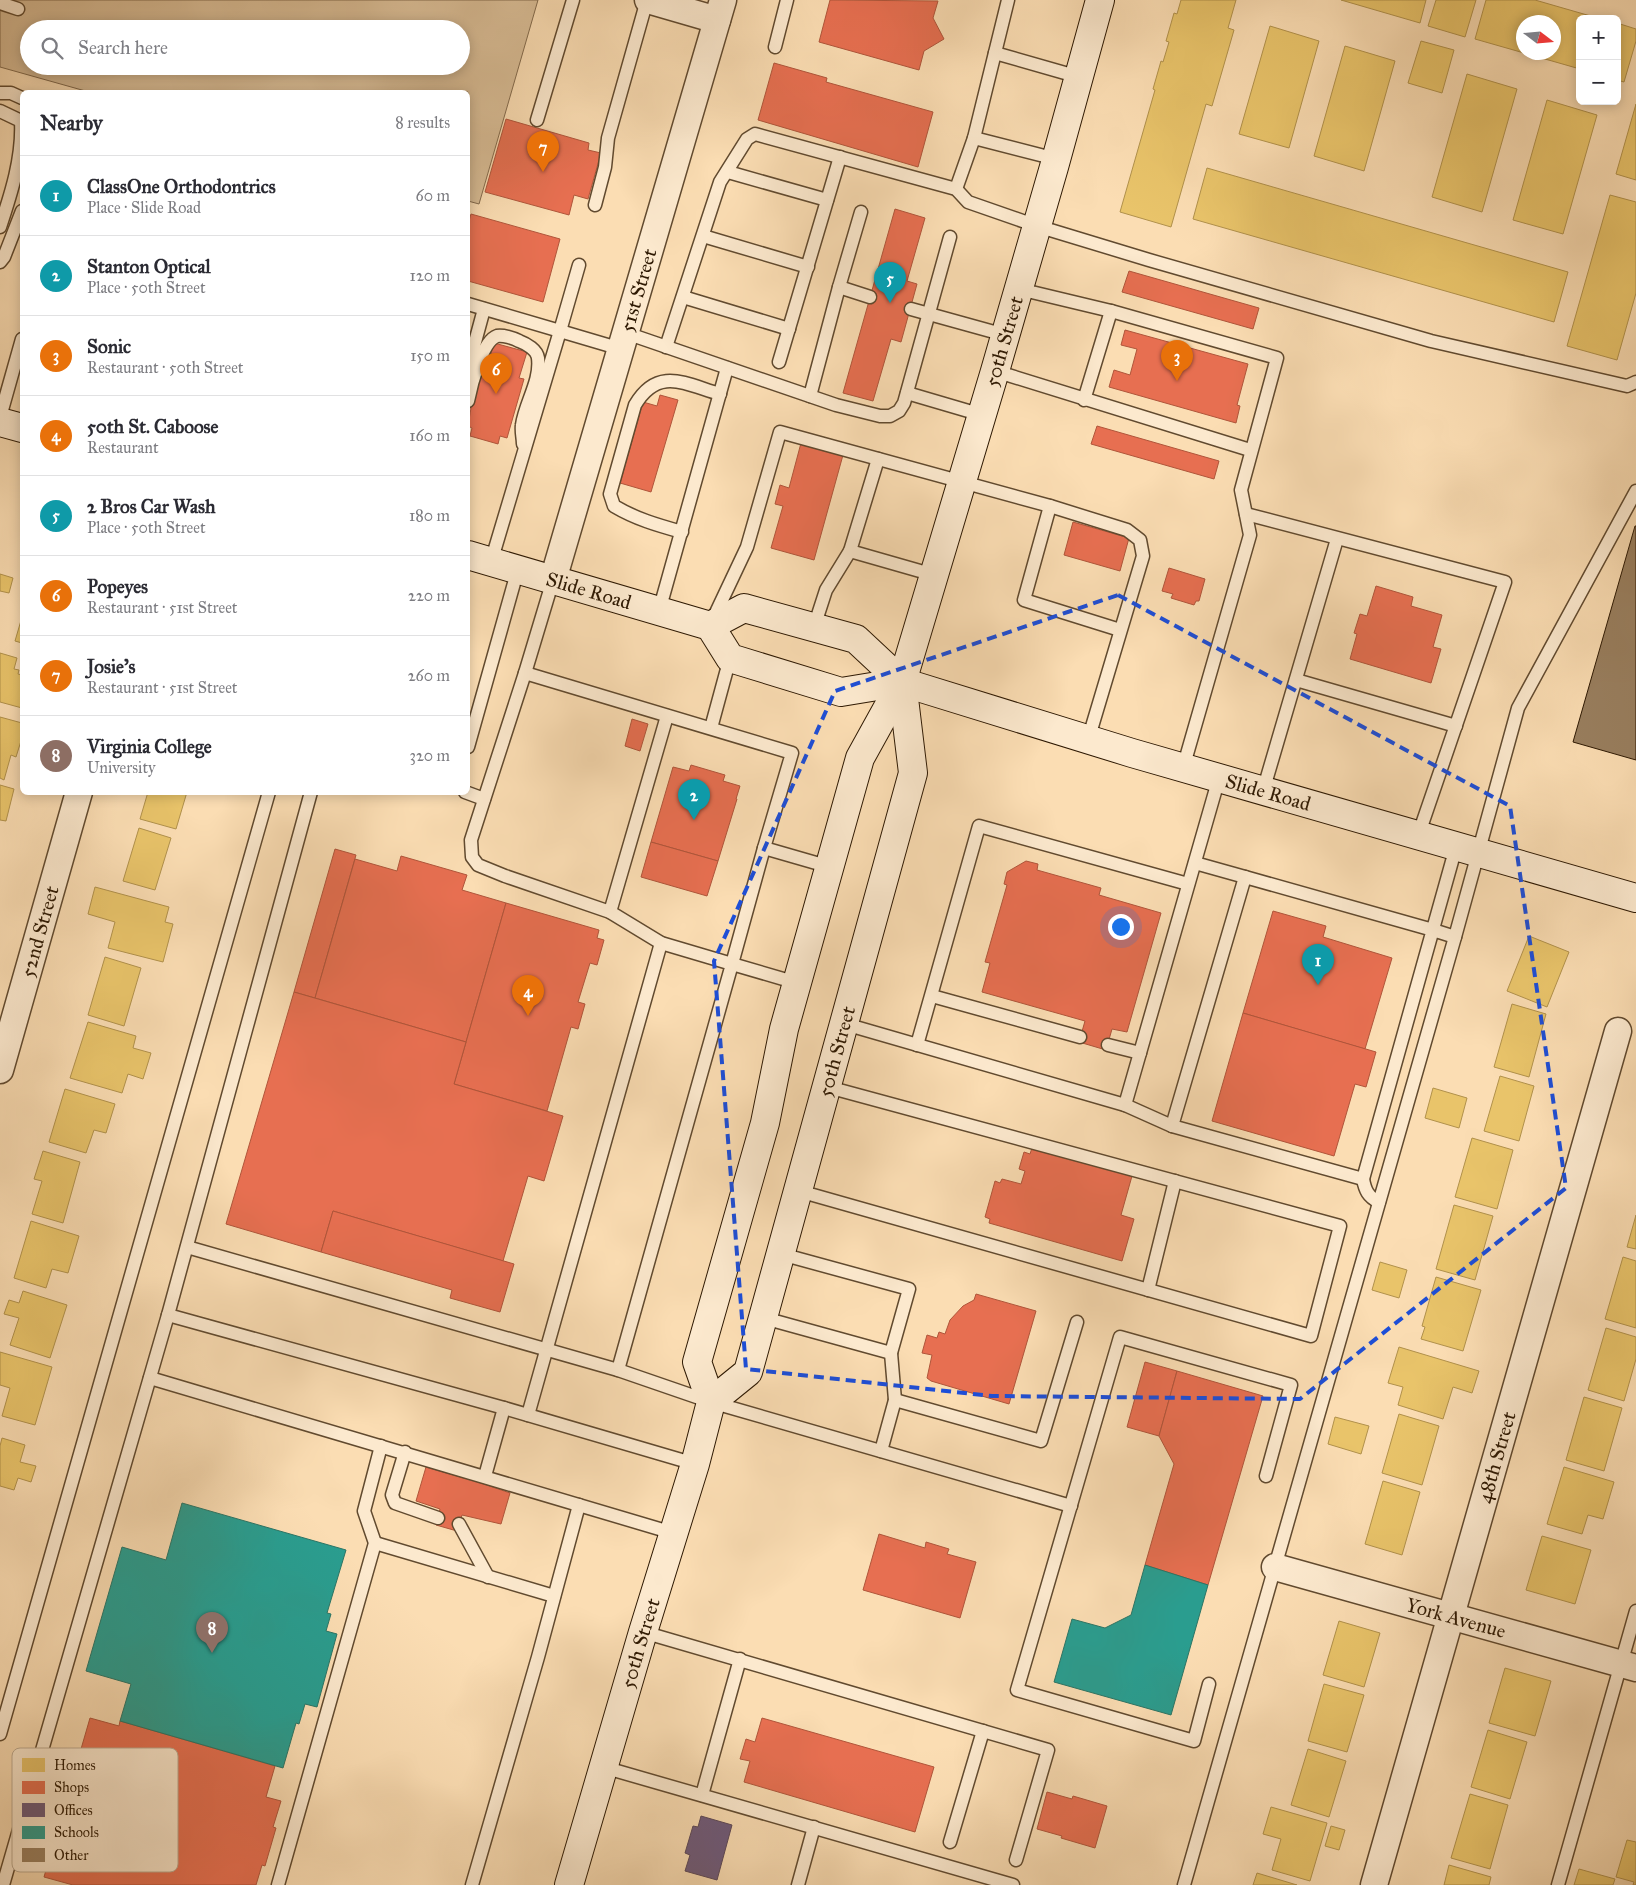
<!DOCTYPE html>
<meta charset="utf-8">
<style>
body{margin:0;font-family:"IM FELL Great Primer",serif;background:#f7f7f7;color:#2b2b33}
.controls{position:absolute;right:15px;top:15px;display:grid;overflow:hidden;border-radius:8px;box-shadow:0 2px 12px #0003}
.controls button{width:45px;height:45px;display:grid;place-items:center;padding:0;border:0;border-bottom:1px solid #e1e1e2;background:#fff;color:#2b2b33;font:25px sans-serif}
.compass{position:absolute;left:1516px;top:15px;width:45px;height:45px;border-radius:50%;background:#fff;box-shadow:0 2px 12px #0003;rotate:106deg}
.you{position:absolute;left:1120px;top:926px;width:18px;height:18px;margin:-12px;border:4px solid #fff;border-radius:50%;background:#1a73e8;box-shadow:0 0 0 8px #1a73e833}
.badge{display:grid;place-items:center;width:32px;height:32px;border-radius:50%;background:#7c3aed;color:#fff;font-size:16px;font-weight:700}
.pin{position:absolute;translate:-50% -41px;filter:drop-shadow(0 1px 2px #0008)}
.pin::after{content:'';position:absolute;top:26px;width:18px;height:15px;background:inherit;clip-path:polygon(0 0,100% 0,50% 100%)}
.list{margin:0;padding:0;list-style:none}
h2{display:flex;justify-content:space-between;align-items:center;height:65px;margin:0;padding:0 20px;font-size:21px}
h2 small{font-size:16px;font-weight:400;color:#7c7c81}
.list li{display:grid;grid-template-columns:32px 1fr auto;gap:15px;align-items:center;box-sizing:border-box;height:80px;padding:0 20px;border-top:1px solid #e1e1e2}
.list b{display:block;font-size:19px;white-space:nowrap}
.list p{margin:0;font-size:16px;white-space:nowrap;color:#7c7c81}
.list em{font-size:16px;font-style:normal;color:#7c7c81}
.icon{flex:none;width:28px;height:28px;fill:none;stroke:currentColor;stroke-width:2;stroke-linecap:round;stroke-linejoin:round}
.map{position:relative;flex:none;width:1636px;height:1885px;overflow:hidden}
.search{position:absolute;background:#fff;box-shadow:0 2px 12px #0003;left:20px;top:20px;width:450px;height:55px;display:flex;align-items:center;gap:12px;box-sizing:border-box;padding:0 18px;border-radius:28px;color:#7c7c81;font-size:19px}
.panel{position:absolute;background:#fff;box-shadow:0 2px 12px #0003;left:20px;top:90px;width:450px;height:705px;border-radius:8px}
.map>svg:first-child{display:block}
.green{fill:#d8bc95;stroke:#836a4c;fill-rule:evenodd}
.homes{fill:#e9c46a;stroke:#b1914b;fill-rule:evenodd}
.shops{fill:#e76f51;stroke:#b0553a}
.offices{fill:#6d597a;stroke:#5a4656}
.schools{fill:#2a9d8f;stroke:#2b7565}
.building{fill:#997f5f;stroke:#2e1903}
.lines{fill:none;stroke-linecap:round;stroke-linejoin:round}
.service-casing{stroke:#614a2f;stroke-width:15}
.minor-casing{stroke:#614a2f;stroke-width:29}
.secondary-casing{stroke:#2e1903;stroke-width:30}
.service{stroke:#fce9ce;stroke-width:12}
.minor{stroke:#fce9ce;stroke-width:26}
.secondary{stroke:#fce9ce;stroke-width:28}
.marked{fill:none;stroke:#1d4ed8;stroke-width:4;stroke-dasharray:10 6;stroke-linejoin:round}
.labels{text-anchor:middle;stroke-width:5;stroke-linejoin:round;paint-order:stroke}
.street-label{font-size:20px;fill:#2e1903;stroke:#fce9ce}
.key{fill:#fce9ce;stroke:#beab91;stroke-width:1}
.key-label{font-size:14px;fill:#2e1903}
</style>
<div class="map">
<svg width="1636" height="1885" viewBox="0 0 1636 1885">
<rect width="100%" height="100%" fill="#fbddb3"/>
<filter id="stains"><feTurbulence type="fractalNoise" baseFrequency=".004" numOctaves="4"/><feColorMatrix values="0 0 0 0 .2 0 0 0 0 .09 0 0 0 0 .02 0 0 0 .5 -.17"/></filter>
<radialGradient id="worn" r=".72"><stop offset=".6" stop-color="#630" stop-opacity="0"/><stop offset="1" stop-color="#630" stop-opacity=".3"/></radialGradient>
<!-- green -->
<path class="green" d="M0,0H538L479,204L468,201V92H89L0,67ZM29,29H461V66H29Z"/>
<!-- homes -->
<g class="homes">
<polygon points="1181,0 1236,0 1228,28 1234,30 1212,106 1206,104 1171,227 1120,212 1155,90 1153,89 1161,61 1163,62 1169,42 1166,41 1174,13 1177,14"/>
<polygon points="1341,0 1426,0 1420,23"/>
<polygon points="1436,0 1476,0 1465,37 1428,26"/>
<path d="M1486,0H1535L1601,19H1580V69L1475,39ZM1524,22H1554V52H1524Z"/>
<polygon points="1617,23 1636,29 1636,41 1624,82 1617,80"/>
<polygon points="1270,26 1319,41 1289,148 1239,134"/>
<polygon points="1421,41 1454,50 1442,93 1408,83"/>
<polygon points="1345,46 1395,61 1364,171 1314,156"/>
<polygon points="1467,74 1517,89 1482,212 1432,197"/>
<polygon points="1547,100 1597,115 1563,234 1513,220"/>
<polygon points="1636,104 1636,180 1616,174"/>
<polygon points="1207,168 1568,272 1554,322 1193,219"/>
<polygon points="1610,195 1636,202 1636,293 1617,360 1567,346"/>
<polygon points="0,574 13,578 9,593 0,591"/>
<polygon points="22,617 22,643 15,641"/>
<polygon points="0,653 17,658 14,669 19,670 18,674 22,675 22,708 0,702"/>
<polygon points="0,717 22,723 22,741 21,741 16,757 11,755 4,780 0,778"/>
<polygon points="0,785 14,789 6,821 0,820"/>
<polygon points="148,792 187,792 176,829 140,819"/>
<polygon points="139,828 171,838 155,890 123,881"/>
<polygon points="95,887 169,907 165,922 173,924 163,962 108,948 115,922 88,914"/>
<polygon points="1529,936 1569,952 1547,1007 1507,991"/>
<polygon points="105,957 141,968 124,1026 88,1015"/>
<polygon points="1512,1004 1546,1014 1529,1077 1494,1067"/>
<polygon points="88,1022 136,1036 133,1048 151,1053 143,1079 128,1074 122,1093 70,1078"/>
<polygon points="1500,1076 1534,1086 1519,1141 1484,1131"/>
<polygon points="1433,1088 1467,1098 1459,1128 1425,1118"/>
<polygon points="65,1089 115,1104 106,1133 94,1130 86,1153 49,1142"/>
<polygon points="1472,1138 1513,1150 1497,1209 1455,1197"/>
<polygon points="43,1151 80,1162 63,1223 32,1214 42,1181 34,1179"/>
<polygon points="1454,1205 1493,1216 1475,1280 1436,1269"/>
<polygon points="1636,1215 1636,1249 1627,1247"/>
<polygon points="31,1221 79,1236 68,1273 52,1269 46,1288 14,1278"/>
<polygon points="1623,1257 1636,1261 1636,1328 1605,1319"/>
<polygon points="1380,1262 1407,1270 1399,1298 1372,1290"/>
<polygon points="1436,1277 1481,1290 1463,1351 1421,1339 1425,1327 1422,1326"/>
<polygon points="23,1291 67,1305 50,1358 10,1345 19,1318 4,1314 9,1300 19,1303"/>
<polygon points="1606,1328 1636,1337 1636,1359 1624,1401 1588,1390"/>
<polygon points="1399,1347 1479,1371 1472,1393 1453,1387 1443,1419 1398,1405 1403,1387 1388,1383"/>
<polygon points="0,1352 52,1367 35,1425 2,1416 10,1388 0,1385"/>
<polygon points="1584,1397 1622,1408 1604,1471 1566,1460"/>
<polygon points="1399,1414 1439,1426 1422,1485 1382,1473"/>
<polygon points="1335,1417 1369,1426 1361,1454 1328,1444"/>
<polygon points="2,1438 25,1445 20,1462 36,1466 31,1482 18,1478 14,1490 0,1486 0,1446"/>
<polygon points="1564,1467 1614,1482 1603,1519 1588,1515 1582,1534 1547,1524"/>
<polygon points="1383,1481 1420,1492 1402,1555 1365,1544"/>
<polygon points="1542,1536 1591,1550 1575,1604 1526,1590"/>
<polygon points="1339,1621 1380,1633 1364,1687 1323,1675"/>
<polygon points="1505,1668 1551,1681 1535,1736 1489,1723"/>
<polygon points="1324,1684 1364,1695 1347,1752 1308,1741"/>
<polygon points="1488,1730 1527,1742 1510,1799 1471,1787"/>
<polygon points="1308,1749 1346,1761 1329,1817 1291,1805"/>
<polygon points="1470,1794 1508,1805 1490,1869 1451,1858"/>
<polygon points="1271,1807 1327,1823 1310,1881 1272,1870 1281,1839 1263,1834"/>
<polygon points="1331,1826 1345,1830 1339,1850 1325,1846"/>
<polygon points="1627,1840 1636,1842 1636,1885 1633,1885 1634,1882 1616,1877"/>
<polygon points="1449,1865 1491,1877 1489,1885 1444,1885"/>
<polygon points="1579,1869 1615,1879 1613,1885 1574,1885"/>
<polygon points="1257,1873 1297,1885 1253,1885"/>
</g>
<!-- shops -->
<g class="shops">
<polygon points="830,0 938,1 933,18 944,39 924,51 919,70 819,42"/>
<polygon points="774,63 827,78 826,82 933,112 918,167 758,120"/>
<polygon points="506,119 589,143 588,150 601,153 588,199 574,195 569,215 485,192"/>
<polygon points="895,209 925,218 907,281 917,284 901,342 891,339 873,401 843,393"/>
<polygon points="471,214 560,239 543,302 468,281 468,224"/>
<polygon points="1129,271 1259,308 1253,329 1122,292"/>
<polygon points="1125,330 1248,364 1237,405 1240,406 1236,423 1109,387 1114,370 1130,375 1137,349 1121,345"/>
<polygon points="494,343 527,352 519,378 524,379 507,438 500,436 498,444 470,436 472,428 468,426 471,408 468,407 476,379 482,370 486,371"/>
<polygon points="660,395 678,400 651,492 620,483 643,402 657,406"/>
<polygon points="1097,426 1219,461 1214,479 1091,444"/>
<polygon points="801,443 843,455 814,560 771,548 783,506 775,504 780,485 789,488"/>
<polygon points="1073,522 1129,538 1120,571 1064,555"/>
<polygon points="1169,568 1205,579 1199,601 1196,601 1194,605 1171,598 1173,594 1162,591"/>
<polygon points="1376,586 1413,597 1411,606 1442,615 1433,647 1441,649 1431,683 1350,659 1357,634 1354,633 1360,614 1367,616"/>
<polygon points="632,719 648,724 640,751 625,746"/>
<polygon points="691,765 725,775 723,781 740,786 736,799 737,799 718,861 651,842 673,767 689,771"/>
<polygon points="651,842 718,861 707,896 641,877"/>
<polygon points="335,849 356,855 315,998 294,992"/>
<polygon points="401,856 467,875 462,890 506,903 466,1042 315,998 355,859 397,871"/>
<polygon points="1026,861 1038,864 1037,870 1101,888 1099,895 1161,913 1127,1032 1112,1029 1106,1050 1079,1042 1085,1021 982,992 990,963 985,962 1007,885 1004,884 1007,872"/>
<polygon points="506,903 599,930 597,938 604,940 597,965 590,963 578,1002 585,1004 578,1029 571,1027 547,1111 454,1084"/>
<polygon points="1273,911 1326,926 1323,937 1392,958 1365,1049 1243,1013"/>
<polygon points="294,992 466,1042 454,1084 563,1116 544,1181 528,1176 503,1261 333,1211 321,1252 226,1224"/>
<polygon points="1243,1013 1376,1052 1366,1087 1355,1084 1334,1156 1212,1121"/>
<polygon points="1033,1145 1132,1176 1121,1215 1134,1219 1122,1261 989,1223 990,1219 985,1217 995,1181 1000,1183 1002,1179 1021,1184 1025,1171 1019,1169 1024,1152 1030,1154"/>
<polygon points="333,1211 514,1264 500,1312 450,1298 452,1290 321,1252"/>
<polygon points="976,1294 1036,1311 1009,1404 931,1381 927,1378 932,1355 922,1353 927,1335 937,1338 939,1332 945,1334 950,1320 963,1306 974,1300"/>
<polygon points="1145,1362 1177,1371 1159,1436 1127,1427"/>
<polygon points="1177,1371 1263,1396 1208,1585 1145,1565 1174,1464 1159,1436"/>
<polygon points="426,1467 464,1478 465,1475 479,1479 478,1482 510,1493 501,1524 462,1515 457,1531 436,1525 440,1509 416,1501"/>
<polygon points="879,1534 925,1548 926,1542 949,1549 947,1554 976,1562 960,1618 863,1590"/>
<polygon points="90,1718 119,1726 120,1721 275,1766 266,1797 281,1801 273,1827 276,1828 265,1866 262,1865 256,1885 73,1885 44,1877"/>
<polygon points="762,1718 934,1767 915,1832 744,1782 750,1761 740,1759 746,1739 755,1742"/>
<polygon points="1047,1792 1072,1799 1073,1796 1107,1806 1095,1848 1061,1838 1062,1836 1037,1829"/>
</g>
<!-- offices -->
<polygon class="offices" points="701,1816 732,1825 717,1880 685,1871 690,1855 685,1853 693,1826 698,1827"/>
<!-- schools -->
<g class="schools">
<polygon points="182,1503 346,1550 327,1613 331,1614 326,1631 337,1634 317,1707 305,1704 299,1724 296,1723 283,1768 120,1721 131,1684 86,1671 122,1547 166,1560"/>
<polygon points="1145,1565 1208,1585 1171,1715 1054,1682 1072,1619 1105,1628 1131,1615"/>
</g>
<!-- building -->
<polygon class="building" points="1635,526 1636,526 1636,760 1573,742"/>
<g class="lines">
<defs>
<g id="service">
<polyline points="0,3 18,9"/>
<polyline points="775,47 787,0"/>
<polyline points="995,53 1079,77"/>
<polyline points="0,93 11,93 22,98"/>
<path d="M0,111L21,121C23,157 11,194 0,227"/>
<polyline points="537,120 573,0"/>
<polyline points="974,138 1008,0"/>
<polyline points="728,172 827,200"/>
<polyline points="956,189 974,138 1056,159"/>
<polyline points="595,205 605,167 608,138 647,0"/>
<polyline points="703,236 808,267"/>
<polyline points="0,262 4,257 22,211"/>
<polyline points="839,287 870,297"/>
<polyline points="1019,289 1111,311 1277,358 1241,490 1250,535 1183,768"/>
<polyline points="683,297 789,329"/>
<polyline points="468,304 560,331 579,265"/>
<polyline points="911,309 1005,335"/>
<polyline points="626,333 836,405 880,416 890,416 899,411 904,403 950,237"/>
<polyline points="666,347 720,182 747,139 755,134 956,189 968,202 1037,226 1149,260 1431,341 1627,386 1636,382"/>
<polyline points="779,362 840,157"/>
<polyline points="468,368 484,309"/>
<polyline points="995,371 1250,450"/>
<polyline points="907,393 982,415"/>
<polyline points="810,396 839,287 861,212"/>
<polyline points="1084,400 1111,311"/>
<path d="M468,401C471,386 482,341 497,336C503,335 514,338 519,341C527,344 537,350 538,358C541,381 525,403 522,425C521,431 523,438 523,444"/>
<polyline points="0,417 22,339"/>
<polyline points="878,459 850,551 934,575"/>
<polyline points="1050,506 1024,600 1120,630"/>
<polyline points="1246,514 1505,582 1418,836"/>
<path d="M682,532C657,525 636,519 614,506L610,494L635,405C658,366 685,384 720,394"/>
<polyline points="491,562 560,331 621,349"/>
<polyline points="553,580 525,673 471,840 472,857 478,865 505,876 610,912 661,943 732,964 618,1370"/>
<polyline points="659,611 727,368"/>
<polyline points="713,619 747,547 780,432 1050,506 1127,530 1140,540 1143,556 1088,740"/>
<polyline points="814,627 826,590 850,551"/>
<polyline points="525,673 792,753 764,848 830,867"/>
<polyline points="1296,680 1456,726"/>
<polyline points="711,728 730,658"/>
<polyline points="468,747 518,569"/>
<polyline points="1263,791 1337,539"/>
<polyline points="311,792 168,1315 504,1408 695,1464"/>
<polyline points="465,792 484,799"/>
<polyline points="764,848 732,964 797,983"/>
<polyline points="1195,863 1245,877"/>
<polyline points="610,912 667,716"/>
<polyline points="1455,937 1433,930 1245,877 1172,1126 1363,1179 1456,847"/>
<polyline points="932,996 1080,1037"/>
<polyline points="845,1024 1125,1105 1172,1126"/>
<polyline points="917,1045 979,826 1188,884"/>
<polyline points="1108,1045 1140,1053"/>
<polyline points="1125,1105 1219,778"/>
<path d="M1363,1179C1365,1190 1368,1197 1379,1202"/>
<polyline points="799,1191 1311,1336 1340,1226 828,1087"/>
<polyline points="187,1247 618,1370 711,1402 1071,1506"/>
<polyline points="1148,1290 1175,1181"/>
<polyline points="764,1318 891,1353 909,1289 781,1254"/>
<polyline points="150,1378 673,1533"/>
<polyline points="895,1400 1041,1441 1077,1322"/>
<polyline points="528,1415 661,943"/>
<polyline points="881,1451 895,1400 891,1353"/>
<polyline points="405,1452 392,1495 395,1503 438,1518"/>
<polyline points="485,1476 504,1408"/>
<polyline points="459,1524 488,1577"/>
<polyline points="375,1543 554,1596"/>
<polyline points="643,1632 1048,1750 1016,1860"/>
<polyline points="1209,1684 1194,1741 1017,1690 1120,1337 1291,1385 1266,1476"/>
<polyline points="0,1734 269,792"/>
<polyline points="603,1767 1013,1885"/>
<polyline points="702,1795 740,1659"/>
<polyline points="950,1842 983,1731"/>
<polyline points="3,1885 168,1315"/>
<polyline points="278,1885 375,1543 364,1511 381,1446"/>
<polyline points="472,1885 538,1657 579,1505"/>
<polyline points="798,1885 814,1827"/>
<polyline points="1184,1885 1455,937 1518,708 1636,491"/>
<polyline points="1558,1885 1636,1611"/>
</g>
<g id="minor">
<polyline points="648,0 717,20"/>
<path id="s1" d="M553,580L723,0"/>
<path id="s2" d="M0,1070L79,792"/>
<path id="s3" d="M1275,1567L1636,1668"/>
<path id="s4" d="M1374,1885L1618,1031"/>
</g>
<g id="secondary">
<polyline points="0,422 22,428"/>
<path id="s5" d="M468,555L710,626L730,658L841,692L902,682"/>
<path id="s6" d="M710,626L744,608L856,639L902,682L1132,753L1636,898"/>
<path id="s7" d="M711,1402L748,1372L913,773L902,682"/>
<path id="s8" d="M569,1885L643,1632L695,1464L711,1402L697,1362L765,1123L784,1029L860,758L902,682L995,371L1054,167L1100,0"/>
</g>
</defs>
<!-- service casing -->
<use href="#service" class="service-casing"/>
<!-- minor casing -->
<use href="#minor" class="minor-casing"/>
<!-- secondary casing -->
<use href="#secondary" class="secondary-casing"/>
<!-- service -->
<use href="#service" class="service"/>
<!-- minor -->
<use href="#minor" class="minor"/>
<!-- secondary -->
<use href="#secondary" class="secondary"/>
</g>
<!-- marked area -->
<path class="marked" d="M1118,595L1510,806L1566,1188L1300,1399L992,1396L746,1369L714,961L835,691Z"/>
<g class="labels">
<!-- street labels -->
<g class="street-label">
<text dy="7" stroke="none"><textPath href="#s1" startOffset="302">51st Street</textPath></text>
<text dy="7" stroke="none"><textPath href="#s8" startOffset="1614">50th Street</textPath></text>
<text dy="7" stroke="none"><textPath href="#s5" startOffset="126">Slide Road</textPath></text>
<text dy="7" stroke="none"><textPath href="#s6" startOffset="600">Slide Road</textPath></text>
<text dy="7" stroke="none"><textPath href="#s2" startOffset="144">52nd Street</textPath></text>
<text dy="7" stroke="none"><textPath href="#s7" startOffset="380">50th Street</textPath></text>
<text dy="7" stroke="none"><textPath href="#s4" startOffset="445">48th Street</textPath></text>
<text dy="7" stroke="none"><textPath href="#s3" startOffset="188">York Avenue</textPath></text>
<text dy="7" stroke="none"><textPath href="#s8" startOffset="252">50th Street</textPath></text>
</g>
</g>
<!-- legend -->
<rect x="12" y="1748" width="166" height="124" rx="8" class="key"/>
<rect x="22" y="1758" width="23" height="14" fill="#e9c46a"/>
<rect x="22" y="1781" width="23" height="13" fill="#e76f51"/>
<rect x="22" y="1803" width="23" height="14" fill="#6d597a"/>
<rect x="22" y="1826" width="23" height="13" fill="#2a9d8f"/>
<rect x="22" y="1848" width="23" height="14" fill="#997f5f"/>
<g class="key-label">
<text x="54" y="1770">Homes</text>
<text x="54" y="1792">Shops</text>
<text x="54" y="1815">Offices</text>
<text x="54" y="1837">Schools</text>
<text x="54" y="1860">Other</text>
</g>
<rect width="100%" height="100%" filter="url(#stains)"/>
<rect width="100%" height="100%" fill="url(#worn)"/>
</svg>
<div class="controls">
<button>+</button>
<button>−</button>
</div>
<svg class="compass" viewBox="-18 -18 36 36"><path d="M0-13l5 13h-10z" fill="#e53935"/><path d="M0 13l5-13h-10z" fill="#7c7c81"/></svg>
<div class="you"></div>
<div class="pin badge" style="left:1318px;top:985px;background:#0f9aa8">1</div>
<div class="pin badge" style="left:694px;top:820px;background:#0f9aa8">2</div>
<div class="pin badge" style="left:1177px;top:381px;background:#e8710a">3</div>
<div class="pin badge" style="left:528px;top:1016px;background:#e8710a">4</div>
<div class="pin badge" style="left:890px;top:303px;background:#0f9aa8">5</div>
<div class="pin badge" style="left:496px;top:394px;background:#e8710a">6</div>
<div class="pin badge" style="left:543px;top:172px;background:#e8710a">7</div>
<div class="pin badge" style="left:212px;top:1653px;background:#8d6e63">8</div>
<div class="search"><svg class="icon" aria-label="search" viewBox="0 0 24 24"><circle cx="10" cy="10" r="6"/><path d="M15 15l6 6"/></svg>Search here</div>
<section class="panel">
<h2>Nearby<small>8 results</small></h2>
<ul class="list">
<li><span class="badge" style="background:#0f9aa8">1</span><div><b>ClassOne Orthodontrics</b><p>Place · Slide Road</p></div><em>60 m</em></li>
<li><span class="badge" style="background:#0f9aa8">2</span><div><b>Stanton Optical</b><p>Place · 50th Street</p></div><em>120 m</em></li>
<li><span class="badge" style="background:#e8710a">3</span><div><b>Sonic</b><p>Restaurant · 50th Street</p></div><em>150 m</em></li>
<li><span class="badge" style="background:#e8710a">4</span><div><b>50th St. Caboose</b><p>Restaurant</p></div><em>160 m</em></li>
<li><span class="badge" style="background:#0f9aa8">5</span><div><b>2 Bros Car Wash</b><p>Place · 50th Street</p></div><em>180 m</em></li>
<li><span class="badge" style="background:#e8710a">6</span><div><b>Popeyes</b><p>Restaurant · 51st Street</p></div><em>220 m</em></li>
<li><span class="badge" style="background:#e8710a">7</span><div><b>Josie's</b><p>Restaurant · 51st Street</p></div><em>260 m</em></li>
<li><span class="badge" style="background:#8d6e63">8</span><div><b>Virginia College</b><p>University</p></div><em>320 m</em></li>
</ul>
</section>
</div>
